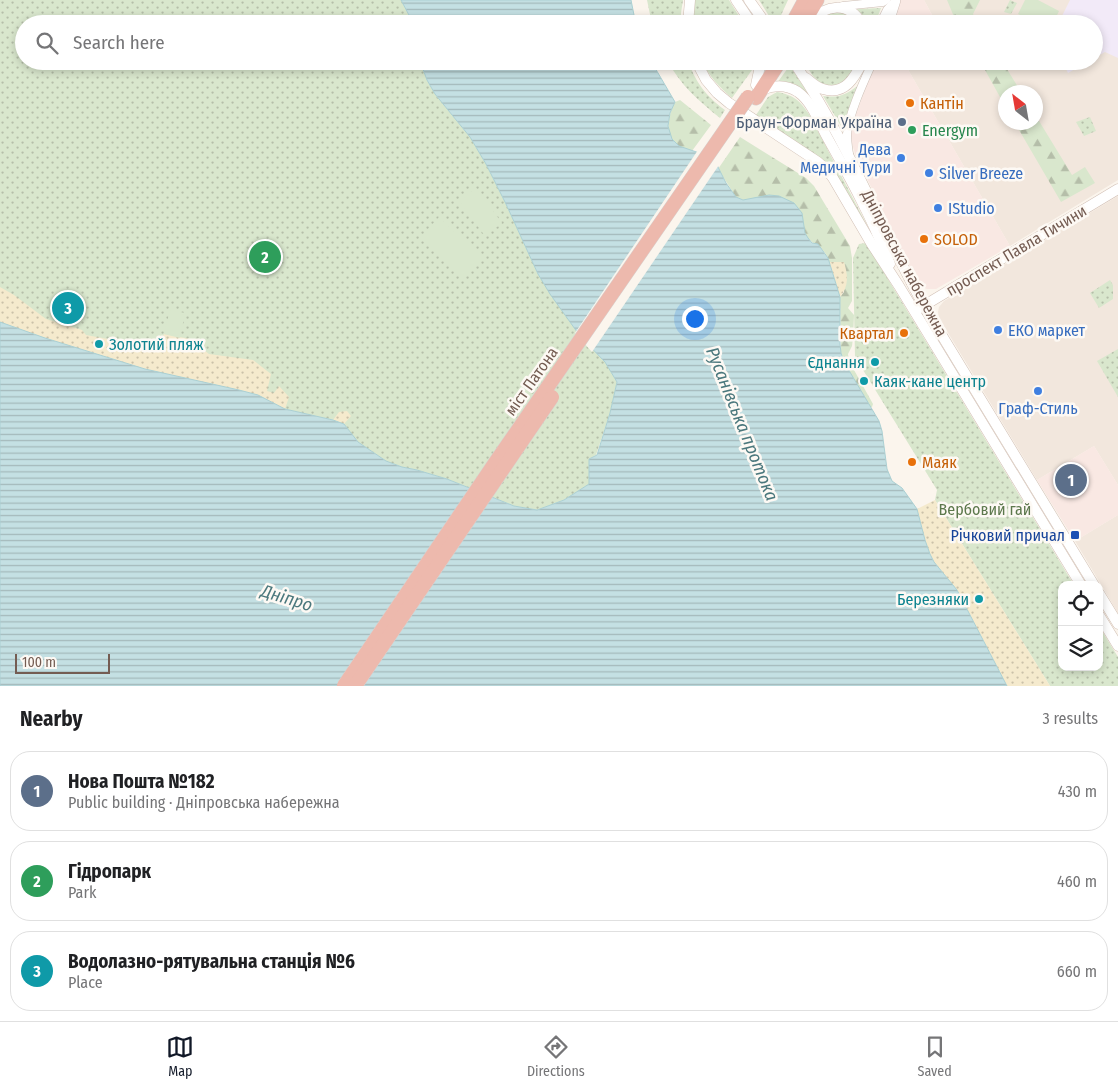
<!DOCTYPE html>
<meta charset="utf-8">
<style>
body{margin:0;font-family:"Fira Sans Condensed",sans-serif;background:#f2f2f2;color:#202124}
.controls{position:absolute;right:15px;bottom:15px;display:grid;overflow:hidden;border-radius:10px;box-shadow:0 2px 8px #0003}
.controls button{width:45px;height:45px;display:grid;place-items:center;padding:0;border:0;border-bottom:1px solid #e0e0e0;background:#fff;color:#202124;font:25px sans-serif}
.compass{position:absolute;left:998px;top:85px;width:45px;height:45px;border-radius:50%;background:#fff;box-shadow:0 2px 8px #0003;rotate:329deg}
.scale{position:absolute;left:15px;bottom:12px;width:95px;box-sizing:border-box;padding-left:5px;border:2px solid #745c52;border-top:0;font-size:14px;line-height:18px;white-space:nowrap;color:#745c52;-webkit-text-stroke:4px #fdf9f4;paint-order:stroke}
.you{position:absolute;left:694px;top:318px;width:18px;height:18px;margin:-12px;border:4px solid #fff;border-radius:50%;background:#1a73e8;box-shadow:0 0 0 8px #1a73e833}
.badge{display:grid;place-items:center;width:32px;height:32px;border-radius:50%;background:#111827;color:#fff;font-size:16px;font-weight:700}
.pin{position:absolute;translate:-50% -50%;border:2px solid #fff;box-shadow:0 1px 5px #0006}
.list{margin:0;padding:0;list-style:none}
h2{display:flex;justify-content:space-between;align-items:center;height:65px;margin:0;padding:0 20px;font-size:21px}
h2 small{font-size:16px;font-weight:400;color:#757577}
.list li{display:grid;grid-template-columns:32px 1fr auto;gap:15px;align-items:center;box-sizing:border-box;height:80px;margin:0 10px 10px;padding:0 10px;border:1px solid #e0e0e0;border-radius:20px}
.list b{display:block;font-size:19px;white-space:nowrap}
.list p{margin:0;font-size:16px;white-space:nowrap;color:#757577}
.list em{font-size:16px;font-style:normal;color:#757577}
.icon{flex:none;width:28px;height:28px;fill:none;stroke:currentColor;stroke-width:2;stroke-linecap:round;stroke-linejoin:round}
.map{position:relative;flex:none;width:1118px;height:686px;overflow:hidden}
.search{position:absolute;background:#fff;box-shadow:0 2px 8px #0003;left:15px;right:15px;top:15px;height:55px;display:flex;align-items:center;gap:12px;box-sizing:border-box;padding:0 18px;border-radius:28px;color:#757577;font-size:19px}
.sheet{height:335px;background:#fff}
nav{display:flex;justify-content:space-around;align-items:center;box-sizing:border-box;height:70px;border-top:1px solid #e0e0e0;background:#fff;font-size:14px;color:#757577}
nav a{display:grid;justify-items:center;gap:2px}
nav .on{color:#111827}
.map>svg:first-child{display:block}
.residential{fill:#f2e7dd;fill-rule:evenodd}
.commercial{fill:#f9e8e3}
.education{fill:#f2eaf8}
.grass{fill:url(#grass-dots)}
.forest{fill:url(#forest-firs)}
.sand{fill:url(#sand-dots)}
.garden{fill:#d9e7cd}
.water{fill:url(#water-rules);stroke:#abd0d3}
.pier{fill:#fbf5ed}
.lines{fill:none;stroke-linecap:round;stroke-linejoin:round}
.street-casing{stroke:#ccbdb4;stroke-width:9}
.secondary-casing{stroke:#d1bfb4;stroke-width:11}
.highway-casing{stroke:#d8d1cf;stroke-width:15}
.street{stroke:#fff;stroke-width:8}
.secondary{stroke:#fff;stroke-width:10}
.highway{stroke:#edb9ad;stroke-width:14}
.highway-bridge-casing{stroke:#d8d1cf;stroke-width:15;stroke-linecap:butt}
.highway-bridge{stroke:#edb9ad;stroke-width:14}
.food-dot{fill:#e8710a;stroke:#fdf9f4;stroke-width:2}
.service-dot{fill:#5c6f8a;stroke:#fdf9f4;stroke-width:2}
.leisure-dot{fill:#2e9e5b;stroke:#fdf9f4;stroke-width:2}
.shop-dot{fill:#3f7fe0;stroke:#fdf9f4;stroke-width:2}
.culture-dot{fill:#0f9aa8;stroke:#fdf9f4;stroke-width:2}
.transit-dot{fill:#1a4fb4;stroke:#fdf9f4;stroke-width:2}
.labels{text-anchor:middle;stroke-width:5;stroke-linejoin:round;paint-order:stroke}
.food-label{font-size:16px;fill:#c56008;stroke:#fdf9f4;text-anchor:start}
.service-label{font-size:16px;fill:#4e5e75;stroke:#fdf9f4;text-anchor:end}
.leisure-label{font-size:16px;fill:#27864d;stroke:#fdf9f4;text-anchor:start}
.shop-label{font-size:16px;fill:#366cbe;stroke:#fdf9f4;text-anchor:start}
.street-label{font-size:16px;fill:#745c52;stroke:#fdf9f4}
.culture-label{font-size:16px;fill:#0d838f;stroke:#fdf9f4;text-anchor:start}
.park-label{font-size:16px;fill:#5c784c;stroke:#fdf9f4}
.transit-label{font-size:16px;fill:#164399;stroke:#fdf9f4;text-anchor:end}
.water-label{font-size:18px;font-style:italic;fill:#4b787d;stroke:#fdf9f4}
</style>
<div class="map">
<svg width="1118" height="686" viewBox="0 0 1118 686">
<defs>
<pattern id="grass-dots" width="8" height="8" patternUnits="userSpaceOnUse" patternTransform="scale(1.25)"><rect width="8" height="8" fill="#d9e7cd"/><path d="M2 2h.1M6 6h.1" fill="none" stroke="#b5bea9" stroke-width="1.8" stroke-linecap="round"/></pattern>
<pattern id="forest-firs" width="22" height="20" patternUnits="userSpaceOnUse" patternTransform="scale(1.25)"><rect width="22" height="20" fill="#d9e7cd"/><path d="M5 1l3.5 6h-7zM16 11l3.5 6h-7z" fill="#b5bea9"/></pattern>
<pattern id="sand-dots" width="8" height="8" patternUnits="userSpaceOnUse" patternTransform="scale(1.25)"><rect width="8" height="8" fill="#f5eacd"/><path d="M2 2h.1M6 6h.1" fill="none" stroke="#cbc1a9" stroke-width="1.8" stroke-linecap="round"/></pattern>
<pattern id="water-rules" width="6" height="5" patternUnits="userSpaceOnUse" patternTransform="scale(1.25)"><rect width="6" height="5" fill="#c4e0e3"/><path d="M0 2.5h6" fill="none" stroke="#a4b9bb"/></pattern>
</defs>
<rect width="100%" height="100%" fill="#fbf5ed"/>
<!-- residential -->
<g class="residential">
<path d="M924,0H1118V180L1010,246L903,61H1094V24H937ZM1006,92H1036V122H1006Z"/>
<polygon points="1118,196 1118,485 1094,446 1037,480 939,318 938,312 939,307 944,301"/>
<polygon points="1118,515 1118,613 1075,541"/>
</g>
<!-- commercial -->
<g class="commercial">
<polygon points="900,0 924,0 937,24 891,24"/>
<polygon points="876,61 903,61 1010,246 936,289 927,289 921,286 917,281 855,154 852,143 851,137 852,124"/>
<polygon points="1094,446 1118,485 1118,515 1075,541 1037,480"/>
</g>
<!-- education -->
<g class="education">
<polygon points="1070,0 1118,0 1118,58 1105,52 1094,58 1094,24 1058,24"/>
<polygon points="1062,61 1089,61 1068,73"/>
</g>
<!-- grass -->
<g class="grass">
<polygon points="0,0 401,0 410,17 411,24 24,24 24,61 420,61 427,80 435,94 470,137 486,164 506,204 538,274 550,293 580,335 605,362 617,382 610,413 596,455 589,459 589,484 564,500 537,510 514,506 447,479 417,470 402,467 386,461 358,442 344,424 333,420 285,409 271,401 239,390 145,369 45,338 0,322"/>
<polygon points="647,0 683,0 681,13 681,24 652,24"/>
<polygon points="695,0 729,0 744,24 693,24 693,13"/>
<polygon points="759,0 788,0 777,24 774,24"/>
<polygon points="1010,0 1017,3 1011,14 1004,12"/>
<polygon points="881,8 875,24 869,24 857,9"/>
<path d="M838,12L849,15L858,24H818C824,14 827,13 838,12Z"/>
<path d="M668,61H688C696,83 706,96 725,110L720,118C700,102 679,84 668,61Z"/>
<path d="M701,61H754L752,70L732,98C718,86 711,78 701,61Z"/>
<polygon points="793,61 799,61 792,65 792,69 809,95 798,87 777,83"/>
<path d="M804,61H857C850,81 850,82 829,87C813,79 813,77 804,61Z"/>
<path d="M859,85L844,131L823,96C840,98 845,95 859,85Z"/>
<path d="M777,92C794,95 800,101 809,114L869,229L832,169L756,115L768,97Z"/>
<polygon points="1090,117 1096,131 1084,136 1076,122"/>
<polygon points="866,243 1074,585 1062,585 1062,667 1099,667 1099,626 1118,657 1118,686 1050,686 935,500 937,490 855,357 853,258 859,244"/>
<polygon points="1110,280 1113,285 1113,299 1099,308 1090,293"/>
<polygon points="1118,349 1118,397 1097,361"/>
</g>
<!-- forest -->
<g class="forest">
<polygon points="947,0 980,0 973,14 979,24 957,24"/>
<polygon points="980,61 1002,61 1021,92 1006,92 1005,106"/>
<path d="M680,100L711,125L692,151C689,150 684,149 680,147C663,137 668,116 675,102Z"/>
<polygon points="1036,116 1072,175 1085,167 1095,183 1061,202 1015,123 1036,122"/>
<path d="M740,137L806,178L814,186L850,246L852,258V301L848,308L854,315L853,338L852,346L848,354L849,361L873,404L872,407H870L847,368L841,353L840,297L844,292V262H829C825,244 811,247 805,233L743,200L736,197L718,169Z"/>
</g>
<!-- sand -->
<g class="sand">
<path d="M829,262H844C848,275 849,286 840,297Z"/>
<polygon points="0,287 14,295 46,319 82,330 86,335 157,348 164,334 190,339 209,354 253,360 271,374 267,391 274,393 279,386 289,397 285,409 258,395 145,369 45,338 0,322"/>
<polygon points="347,411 351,416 344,424 333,420 339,412"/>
<polygon points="935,500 1050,686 1007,686 957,590 934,562 930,554 925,540 917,509"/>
</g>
<!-- garden -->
<g class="garden">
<polygon points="1025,0 1038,0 1059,11 1053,24 1039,24 1018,14"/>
<polygon points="476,188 502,223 485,236 459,201"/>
<polygon points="439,217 482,258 463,279 420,238"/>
<polygon points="170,310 185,313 180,338 164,334"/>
</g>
<!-- water -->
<g class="water">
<polygon points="401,0 631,0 634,15 637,24 411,24 410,17"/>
<polygon points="420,61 651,61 675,102 670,113 668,126 672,139 679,146 711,157 715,161 726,183 736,197 743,200 769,195 779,196 794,203 802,213 805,233 808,238 812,243 818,244 828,258 840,297 840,344 841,353 844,362 879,421 882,431 887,469 892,481 902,488 917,509 925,540 930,554 934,562 957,590 1007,686 0,686 0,322 45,338 145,369 239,390 258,395 285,409 333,420 344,424 358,442 386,461 402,467 417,470 447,479 514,506 537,510 564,500 589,484 589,459 597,455 610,413 617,382 605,362 580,336 550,294 538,274 506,204 486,164 470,137 435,94 427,80"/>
</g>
<!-- pier -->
<polygon class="pier" points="698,150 713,155 717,160 719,165 592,352 575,333"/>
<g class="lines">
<defs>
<g id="street">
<polyline points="843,6 883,2 886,0"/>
<polyline points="880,24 887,10 896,0"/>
<polyline points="889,24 896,2"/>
<path d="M849,154C848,147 847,141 847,134C849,113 864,81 873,61"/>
</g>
<g id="secondary">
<polyline points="736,0 752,24"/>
<polyline points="749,0 766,24"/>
<path d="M808,22C826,5 848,0 862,24"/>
<polyline points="688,24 690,0"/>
<polyline points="696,61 706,80 717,93 729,103 818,162 827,170 833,178 871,243 899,286 1081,585"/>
<path d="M797,67C848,142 880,227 924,306L1094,585"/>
<path d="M806,78C811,82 817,88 823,89C845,96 855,77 863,61"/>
<polyline points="756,85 761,61"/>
<path d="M762,90C774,85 786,84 798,92C812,102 819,122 827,137C850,178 873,220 890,264"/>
<polyline points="920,308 1118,189"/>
<polyline points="1099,593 1118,624"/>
<polyline points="1099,615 1118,646"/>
</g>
<g id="highway">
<polyline points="792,24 805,0"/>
<polyline points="803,24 817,0"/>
<polyline points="756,98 780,61"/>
</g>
</defs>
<!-- street casing -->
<use href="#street" class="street-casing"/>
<!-- secondary casing -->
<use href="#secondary" class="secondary-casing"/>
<!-- highway casing -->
<use href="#highway" class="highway-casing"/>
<!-- street -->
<use href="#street" class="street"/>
<!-- secondary -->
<use href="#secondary" class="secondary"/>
<!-- highway -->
<use href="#highway" class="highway"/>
<defs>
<g id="highway-bridge">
<polyline points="344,686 495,463 748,97"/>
<polyline points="355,686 552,397"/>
</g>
</defs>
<!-- highway-bridge casing -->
<use href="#highway-bridge" class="highway-bridge-casing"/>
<!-- highway-bridge -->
<use href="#highway-bridge" class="highway-bridge"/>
</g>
<!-- markers -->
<g class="food-dot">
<circle cx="910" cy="103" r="5"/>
<circle cx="924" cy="239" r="5"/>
<circle cx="904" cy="333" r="5"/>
<circle cx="912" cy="462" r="5"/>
</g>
<circle class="service-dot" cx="902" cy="122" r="5"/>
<circle class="leisure-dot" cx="912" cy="130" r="5"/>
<g class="shop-dot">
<circle cx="901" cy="158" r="5"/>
<circle cx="929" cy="173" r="5"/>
<circle cx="938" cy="208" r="5"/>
<circle cx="998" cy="330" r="5"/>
<circle cx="1038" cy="391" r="5"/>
</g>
<g class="culture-dot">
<circle cx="99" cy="344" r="5"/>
<circle cx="875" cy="362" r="5"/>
<circle cx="864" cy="381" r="5"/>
<circle cx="979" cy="599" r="5"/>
</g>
<rect class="transit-dot" x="1070" y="530" width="10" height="10" rx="2.5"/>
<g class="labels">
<!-- food labels -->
<g class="food-label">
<text x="920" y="109">Кантін</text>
<text x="934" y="245">SOLOD</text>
<text x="894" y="339" text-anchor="end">Квартал</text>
<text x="922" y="468">Маяк</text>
</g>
<!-- service labels -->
<g class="service-label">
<text x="892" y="128">Браун-Форман Україна</text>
</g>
<!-- leisure labels -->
<g class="leisure-label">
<text x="922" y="136">Energym</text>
</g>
<!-- shop labels -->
<g class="shop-label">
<text x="891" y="155" text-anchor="end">Дева<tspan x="891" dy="18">Медичні Тури</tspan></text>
<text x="939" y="179">Silver Breeze</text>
<text x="948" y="214">IStudio</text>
<text x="1008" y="336">ЕКО маркет</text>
<text x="1038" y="414" text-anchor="middle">Граф-Стиль</text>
</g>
<!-- street labels -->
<g class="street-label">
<text transform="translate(1016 250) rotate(-31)" y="6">проспект Павла Тичини</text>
<text transform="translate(905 263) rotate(62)" y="6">Дніпровська набережна</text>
<text transform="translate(531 381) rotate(-55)" y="6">міст Патона</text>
</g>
<!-- culture labels -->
<g class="culture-label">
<text x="109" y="350">Золотий пляж</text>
<text x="865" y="368" text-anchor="end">Єднання</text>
<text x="874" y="387">Каяк-кане центр</text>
<text x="969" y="605" text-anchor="end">Березняки</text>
</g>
<!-- park labels -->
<g class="park-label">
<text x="985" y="515">Вербовий гай</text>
</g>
<!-- transit labels -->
<g class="transit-label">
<text x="1065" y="541">Річковий причал</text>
</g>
<!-- water labels -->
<g class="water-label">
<text transform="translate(742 424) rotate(68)" y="6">Русанівська протока</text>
<text transform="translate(287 598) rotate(17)" y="6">Дніпро</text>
</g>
</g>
</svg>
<div class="controls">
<button><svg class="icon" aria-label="locate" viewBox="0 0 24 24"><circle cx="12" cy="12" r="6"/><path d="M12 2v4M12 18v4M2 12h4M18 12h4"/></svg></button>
<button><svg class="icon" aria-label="layers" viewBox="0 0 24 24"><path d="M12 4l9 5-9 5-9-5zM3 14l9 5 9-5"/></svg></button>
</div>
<svg class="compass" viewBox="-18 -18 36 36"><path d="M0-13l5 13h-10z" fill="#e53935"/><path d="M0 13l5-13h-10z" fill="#757577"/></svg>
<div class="scale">100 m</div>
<div class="you"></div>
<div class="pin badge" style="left:1071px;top:480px;background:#5c6f8a">1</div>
<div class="pin badge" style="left:265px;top:257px;background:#2e9e5b">2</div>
<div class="pin badge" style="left:68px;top:308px;background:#0f9aa8">3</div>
<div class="search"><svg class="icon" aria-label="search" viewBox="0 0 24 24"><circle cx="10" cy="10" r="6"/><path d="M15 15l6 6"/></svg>Search here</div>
</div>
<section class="sheet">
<h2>Nearby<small>3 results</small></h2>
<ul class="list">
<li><span class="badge" style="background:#5c6f8a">1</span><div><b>Нова Пошта №182</b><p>Public building · Дніпровська набережна</p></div><em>430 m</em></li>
<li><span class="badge" style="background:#2e9e5b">2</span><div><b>Гідропарк</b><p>Park</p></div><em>460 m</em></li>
<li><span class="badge" style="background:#0f9aa8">3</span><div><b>Водолазно-рятувальна станція №6</b><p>Place</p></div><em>660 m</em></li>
</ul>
</section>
<nav>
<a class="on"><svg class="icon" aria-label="map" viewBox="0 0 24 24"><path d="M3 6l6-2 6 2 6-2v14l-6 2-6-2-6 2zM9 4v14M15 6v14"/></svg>Map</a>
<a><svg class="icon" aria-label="directions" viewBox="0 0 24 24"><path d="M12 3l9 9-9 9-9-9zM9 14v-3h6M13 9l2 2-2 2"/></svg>Directions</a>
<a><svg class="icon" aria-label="saved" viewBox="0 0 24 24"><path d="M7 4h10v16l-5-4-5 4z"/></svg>Saved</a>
</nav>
